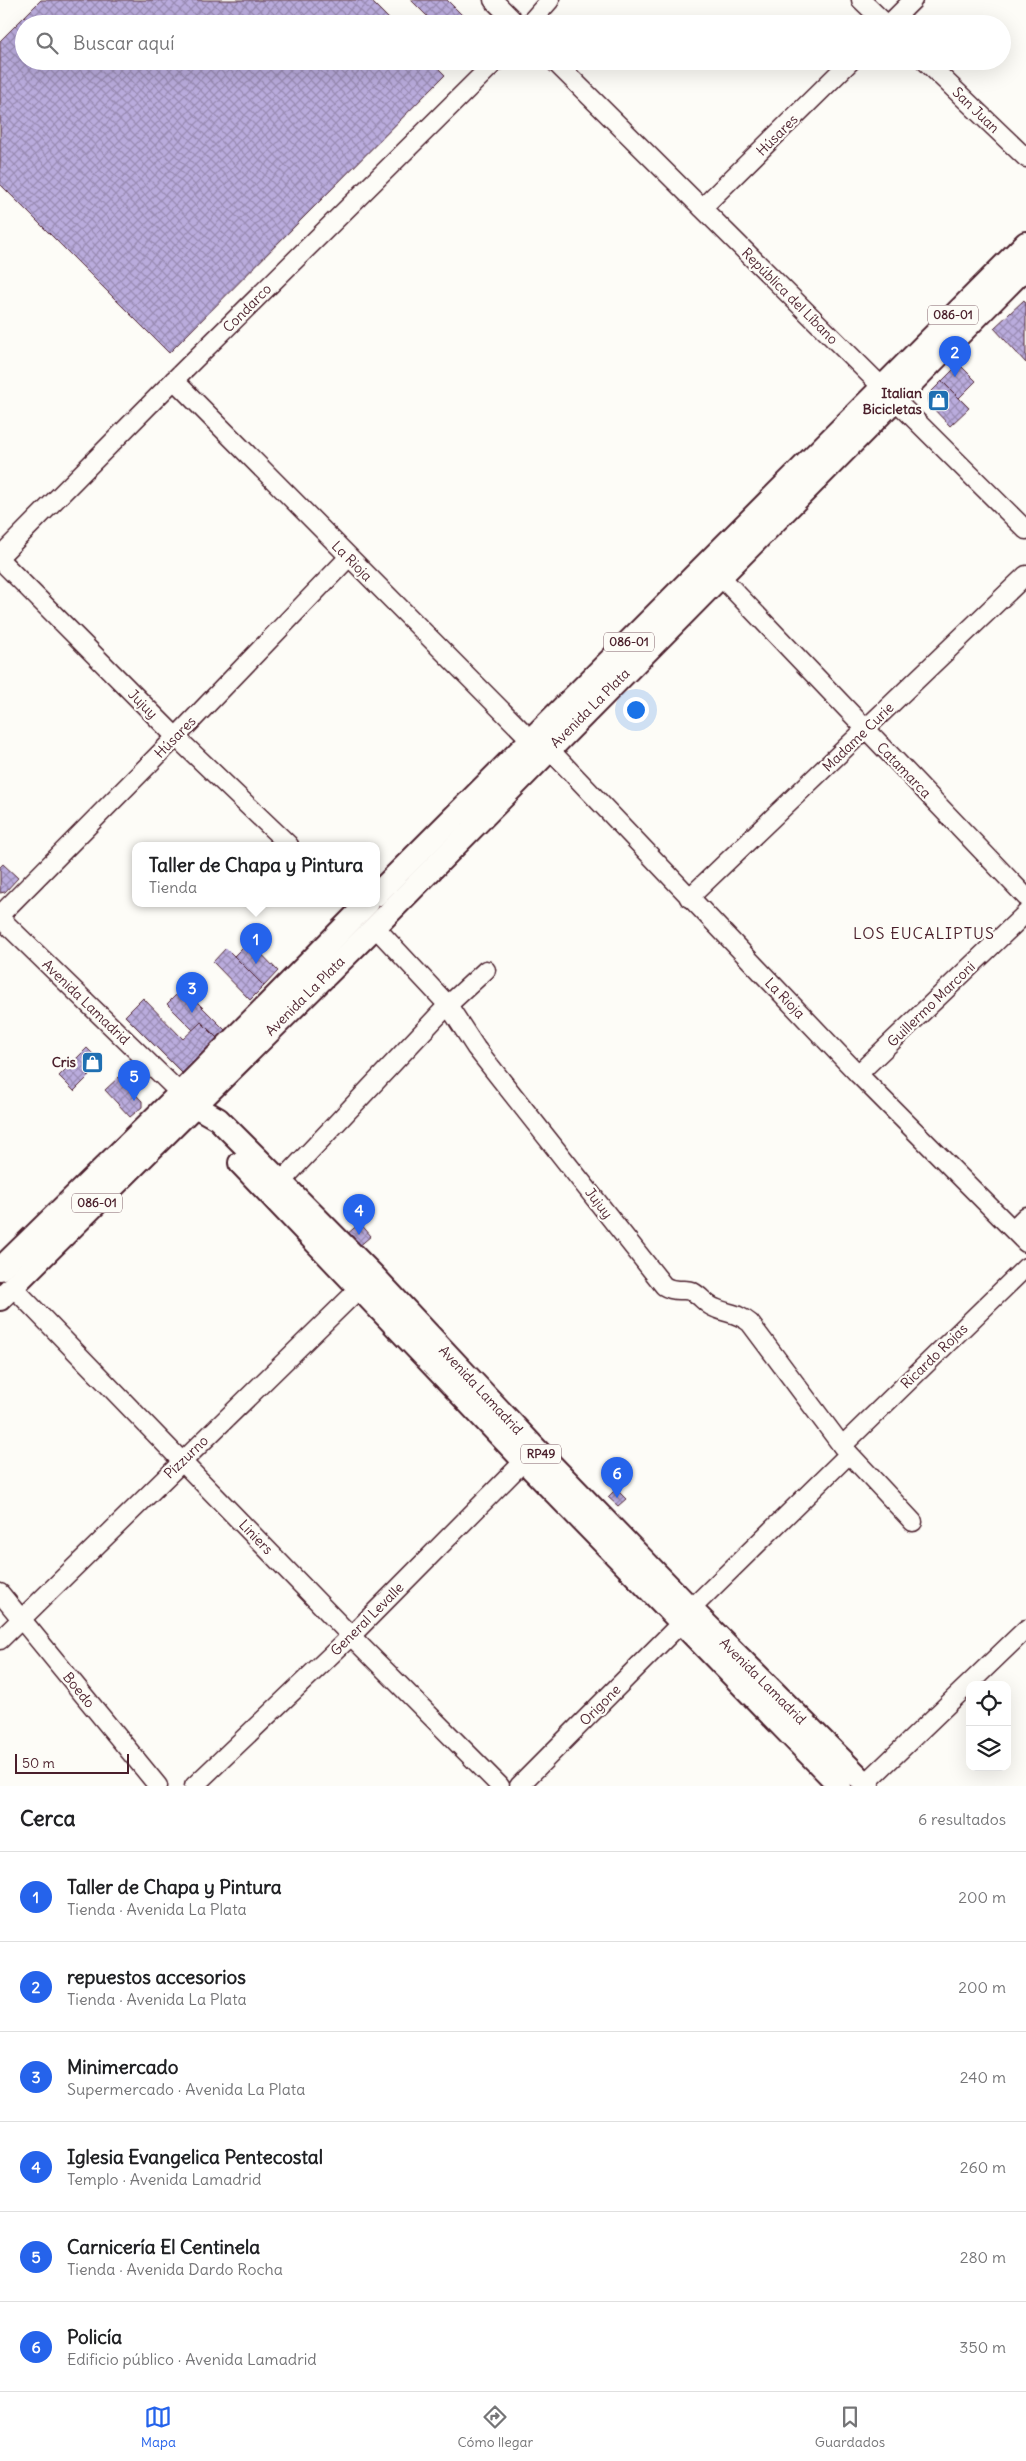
<!DOCTYPE html>
<html lang="es">
<meta charset="utf-8">
<style>
body{margin:0;font-family:Delius,sans-serif;background:#f6f6f6;color:#202124}
.controls{position:absolute;right:15px;bottom:15px;display:grid;overflow:hidden;border-radius:10px;box-shadow:0 5px 20px #0002}
.controls button{width:45px;height:45px;display:grid;place-items:center;padding:0;border:0;border-bottom:1px solid #e0e0e0;background:#fff;color:#202124;font:25px sans-serif}
.scale{position:absolute;left:15px;bottom:12px;width:114px;box-sizing:border-box;padding-left:5px;border:2px solid #4a1f2b;border-top:0;font-size:14px;line-height:18px;white-space:nowrap;color:#4a1f2b;-webkit-text-stroke:4px #fdfcf7;paint-order:stroke}
.you{position:absolute;left:635px;top:709px;width:18px;height:18px;margin:-12px;border:4px solid #fff;border-radius:50%;background:#1a73e8;box-shadow:0 0 0 8px #1a73e833}
.badge{display:grid;place-items:center;width:32px;height:32px;border-radius:50%;background:#2563eb;color:#fff;font-size:16px;font-weight:700}
.pin{position:absolute;translate:-50% -41px;filter:drop-shadow(0 1px 2px #0008)}
.pin::after{content:'';position:absolute;top:26px;width:18px;height:15px;background:inherit;clip-path:polygon(0 0,100% 0,50% 100%)}
.popup{position:absolute;left:132px;top:842px;width:248px;height:65px;box-sizing:border-box;display:grid;place-content:center;border-radius:10px;background:#fff;filter:drop-shadow(0 1px 4px #0005);font-size:16px;white-space:nowrap;color:#757577}
.popup b{font-size:19px;color:#202124}
.popup::after{content:'';position:absolute;left:50%;top:100%;margin-left:-10px;border:10px solid transparent;border-top-color:#fff}
.list{margin:0;padding:0;list-style:none}
h2{display:flex;justify-content:space-between;align-items:center;height:65px;margin:0;padding:0 20px;font-size:21px}
h2 small{font-size:16px;font-weight:400;color:#757577}
.list li{display:grid;grid-template-columns:32px 1fr auto;gap:15px;align-items:center;box-sizing:border-box;height:90px;padding:0 20px;border-top:1px solid #e0e0e0}
.list b{display:block;font-size:19px;white-space:nowrap}
.list p{margin:0;font-size:16px;white-space:nowrap;color:#757577}
.list em{font-size:16px;font-style:normal;color:#757577}
.icon{flex:none;width:28px;height:28px;fill:none;stroke:currentColor;stroke-width:2;stroke-linecap:round;stroke-linejoin:round}
.map{position:relative;flex:none;width:1026px;height:1786px;overflow:hidden}
.search{position:absolute;background:#fff;box-shadow:0 5px 20px #0002;left:15px;right:15px;top:15px;height:55px;display:flex;align-items:center;gap:12px;box-sizing:border-box;padding:0 18px;border-radius:28px;color:#757577;font-size:19px}
.sheet{height:605px;background:#fff}
nav{display:flex;justify-content:space-around;align-items:center;box-sizing:border-box;height:70px;border-top:1px solid #e0e0e0;background:#fff;font-size:14px;color:#757577}
nav a{display:grid;justify-items:center;gap:2px}
nav .on{color:#2563eb}
.map>svg:first-child{display:block}
.building{fill:url(#building-cross-hatch);stroke:#4a1f2b}
.lines{fill:none;stroke-linecap:round;stroke-linejoin:round}
.minor-casing{stroke:#4a1f2b;stroke-width:21}
.major-casing{stroke:#4a1f2b;stroke-width:26}
.minor{stroke:#fdfcf7;stroke-width:18}
.major{stroke:#fdfcf7;stroke-width:22}
.labels{text-anchor:middle;stroke-width:4.5;stroke-linejoin:round;paint-order:stroke}
.shield{fill:#fdfcf7;stroke:#806168;stroke-width:1}
.shield-label{font-size:12px;font-weight:bold;fill:#4a1f2b}
.street-label{font-size:14px;fill:#4a1f2b;stroke:#fdfcf7}
.poi-label{font-size:14px;font-weight:bold;fill:#4a1f2b;stroke:#fdfcf7;text-anchor:end}
.quarter-label{font-size:16px;letter-spacing:1px;fill:#4a1f2b;stroke:#fdfcf7}
</style>
<div class="map">
<svg width="1026" height="1786" viewBox="0 0 1026 1786">
<defs>
<pattern id="building-cross-hatch" width="8" height="8" patternUnits="userSpaceOnUse" patternTransform="scale(1.25)"><rect width="8" height="8" fill="#baacdd"/><path d="M0 0l8 8M0 8l8-8" fill="none" stroke="#998bb3"/></pattern>
</defs>
<rect width="100%" height="100%" fill="#fdfcf7"/>
<filter id="ink" filterUnits="userSpaceOnUse"><feTurbulence type="fractalNoise" baseFrequency=".02" numOctaves="2"/><feDisplacementMap in="SourceGraphic" scale="10" xChannelSelector="R" yChannelSelector="G"/><feConvolveMatrix kernelMatrix="1 2 1 2 8 2 1 2 1" color-interpolation-filters="sRGB"/></filter>
<g filter="url(#ink)">
<!-- building -->
<g class="building">
<polygon points="41,0 370,0 394,24 24,24 24,61 431,61 445,75 169,353 0,184 0,41"/>
<polygon points="411,0 447,0 471,24 435,24"/>
<polygon points="1024,300 1026,303 1026,363 994,328"/>
<polygon points="959,364 976,381 959,398 942,381"/>
<polygon points="942,381 969,408 950,426 928,403 929,394"/>
<polygon points="3,864 18,878 5,892 0,893 0,867"/>
<polygon points="249,941 278,971 264,986 234,956"/>
<polygon points="226,948 264,986 250,1000 213,962"/>
<polygon points="183,988 227,1032 219,1040 201,1022 193,1030 167,1004"/>
<polygon points="143,998 183,1039 201,1022 219,1040 184,1075 125,1016"/>
<polygon points="87,1048 102,1063 74,1091 59,1076"/>
<polygon points="119,1077 142,1101 142,1107 130,1117 105,1090"/>
<polygon points="360,1223 371,1236 357,1248 346,1235"/>
<polygon points="616,1489 626,1499 618,1506 608,1497"/>
</g>
<g class="lines">
<defs>
<g id="minor">
<polyline points="493,0 517,24"/>
<polyline points="861,0 886,24"/>
<polyline points="529,24 550,0"/>
<polyline points="889,24 913,0"/>
<polyline points="554,61 1026,530"/>
<polyline points="925,61 1026,158"/>
<polyline points="702,208 851,61"/>
<polyline points="174,380 531,740"/>
<polyline points="0,556 174,380 496,61"/>
<polyline points="0,560 176,737 289,845"/>
<polyline points="721,577 1026,897"/>
<polyline points="549,749 858,1074 1026,1243"/>
<polyline points="689,898 1026,575"/>
<polyline points="0,915 176,737 348,558"/>
<polyline points="0,918 180,1093"/>
<path d="M375,927L448,1005L476,1048L664,1286C677,1294 684,1287 693,1292C701,1296 706,1305 715,1308C728,1314 738,1313 750,1323L842,1446L913,1522"/>
<polyline points="858,1074 1026,913"/>
<polyline points="281,1182 448,1005 486,970"/>
<polyline points="1013,1229 1026,1216"/>
<polyline points="13,1287 351,1636 500,1786"/>
<polyline points="842,1446 1026,1267"/>
<polyline points="0,1593 158,1786"/>
<polyline points="0,1640 367,1281"/>
<polyline points="194,1786 351,1636 532,1453"/>
<polyline points="519,1786 681,1623 691,1609 849,1454"/>
<polyline points="863,1786 1026,1629"/>
</g>
<g id="major">
<polyline points="376,895 1026,243"/>
<polyline points="180,1093 195,1106 218,1119 281,1182 373,1275 536,1449 691,1609 868,1786"/>
<polyline points="240,1163 524,1461 840,1786"/>
<polyline points="0,1269 180,1093 368,903"/>
<polyline points="0,1299 375,927 1026,267"/>
</g>
</defs>
<!-- minor casing -->
<use href="#minor" class="minor-casing"/>
<!-- major casing -->
<use href="#major" class="major-casing"/>
<!-- minor -->
<use href="#minor" class="minor"/>
<!-- major -->
<use href="#major" class="major"/>
</g>
</g>
<!-- icons -->
<defs>
<symbol id="shop-square" viewBox="-11 -11 22 22"><rect x="-9" y="-9" width="18" height="18" rx="4" fill="#1f6fb2" stroke="#fdfcf7"/><path d="M-5-2.5h2.3a2.7 3.5 0 0 1 5.4 0H5L5.5 6h-11ZM-1.5-2.5h3a1.5 2.3 0 0 0-3 0Z" fill="#fff"/></symbol>
</defs>
<g fill-rule="evenodd">
<use href="#shop-square" x="926" y="388" width="25" height="25"/>
<use href="#shop-square" x="80" y="1050" width="25" height="25"/>
</g>
<g class="labels">
<!-- shield labels -->
<g class="shield">
<rect x="928" y="305.5" width="50" height="19" rx="4"/>
<rect x="604" y="632.5" width="50" height="19" rx="4"/>
<rect x="72" y="1193.5" width="50" height="19" rx="4"/>
<rect x="521" y="1444.5" width="40" height="19" rx="4"/>
</g>
<g class="shield-label">
<text x="953" y="319">086-01</text>
<text x="629" y="646">086-01</text>
<text x="97" y="1207">086-01</text>
<text x="541" y="1458">RP49</text>
</g>
<!-- street labels -->
<g class="street-label">
<text transform="translate(976 110) rotate(44)" y="5">San Juan</text>
<text transform="translate(777 135) rotate(-45)" y="5">Húsares</text>
<text transform="translate(790 296) rotate(45)" y="5">República del Líbano</text>
<text transform="translate(247 308) rotate(-45)" y="5">Condarco</text>
<text transform="translate(352 561) rotate(45)" y="5">La Rioja</text>
<text transform="translate(143 704) rotate(45)" y="5">Jujuy</text>
<text transform="translate(590 708) rotate(-45)" y="5">Avenida La Plata</text>
<text transform="translate(175 737) rotate(-46)" y="5">Húsares</text>
<text transform="translate(858 737) rotate(-44)" y="5">Madame Curie</text>
<text transform="translate(904 770) rotate(46)" y="5">Catamarca</text>
<text transform="translate(305 996) rotate(-45)" y="5">Avenida La Plata</text>
<text transform="translate(785 998) rotate(46)" y="5">La Rioja</text>
<text transform="translate(86 1002) rotate(44)" y="5">Avenida Lamadrid</text>
<text transform="translate(931 1004) rotate(-44)" y="5">Guillermo Marconi</text>
<text transform="translate(599 1203) rotate(52)" y="5">Jujuy</text>
<text transform="translate(934 1356) rotate(-44)" y="5">Ricardo Rojas</text>
<text transform="translate(481 1390) rotate(47)" y="5">Avenida Lamadrid</text>
<text transform="translate(186 1457) rotate(-44)" y="5">Pizzurno</text>
<text transform="translate(256 1537) rotate(46)" y="5">Liniers</text>
<text transform="translate(367 1619) rotate(-45)" y="5">General Levalle</text>
<text transform="translate(763 1681) rotate(45)" y="5">Avenida Lamadrid</text>
<text transform="translate(79 1690) rotate(51)" y="5">Boedo</text>
<text transform="translate(600 1705) rotate(-45)" y="5">Origone</text>
</g>
<!-- poi labels -->
<g class="poi-label">
<text x="922" y="398">Italian<tspan x="922" dy="16">Bicicletas</tspan></text>
<text x="76" y="1067">Cris</text>
</g>
<!-- quarter labels -->
<g class="quarter-label">
<text x="924" y="939">LOS EUCALIPTUS</text>
</g>
</g>
</svg>
<div class="controls">
<button><svg class="icon" aria-label="locate" viewBox="0 0 24 24"><circle cx="12" cy="12" r="6"/><path d="M12 2v4M12 18v4M2 12h4M18 12h4"/></svg></button>
<button><svg class="icon" aria-label="layers" viewBox="0 0 24 24"><path d="M12 4l9 5-9 5-9-5zM3 14l9 5 9-5"/></svg></button>
</div>
<div class="scale">50 m</div>
<div class="you"></div>
<div class="pin badge" style="left:256px;top:964px">1</div>
<div class="popup"><b>Taller de Chapa y Pintura</b>Tienda</div>
<div class="pin badge" style="left:955px;top:377px">2</div>
<div class="pin badge" style="left:192px;top:1013px">3</div>
<div class="pin badge" style="left:359px;top:1235px">4</div>
<div class="pin badge" style="left:134px;top:1101px">5</div>
<div class="pin badge" style="left:617px;top:1498px">6</div>
<div class="search"><svg class="icon" aria-label="search" viewBox="0 0 24 24"><circle cx="10" cy="10" r="6"/><path d="M15 15l6 6"/></svg>Buscar aquí</div>
</div>
<section class="sheet">
<h2>Cerca<small>6 resultados</small></h2>
<ul class="list">
<li><span class="badge">1</span><div><b>Taller de Chapa y Pintura</b><p>Tienda · Avenida La Plata</p></div><em>200 m</em></li>
<li><span class="badge">2</span><div><b>repuestos accesorios</b><p>Tienda · Avenida La Plata</p></div><em>200 m</em></li>
<li><span class="badge">3</span><div><b>Minimercado</b><p>Supermercado · Avenida La Plata</p></div><em>240 m</em></li>
<li><span class="badge">4</span><div><b>Iglesia Evangelica Pentecostal</b><p>Templo · Avenida Lamadrid</p></div><em>260 m</em></li>
<li><span class="badge">5</span><div><b>Carnicería El Centinela</b><p>Tienda · Avenida Dardo Rocha</p></div><em>280 m</em></li>
<li><span class="badge">6</span><div><b>Policía</b><p>Edificio público · Avenida Lamadrid</p></div><em>350 m</em></li>
</ul>
</section>
<nav>
<a class="on"><svg class="icon" aria-label="map" viewBox="0 0 24 24"><path d="M3 6l6-2 6 2 6-2v14l-6 2-6-2-6 2zM9 4v14M15 6v14"/></svg>Mapa</a>
<a><svg class="icon" aria-label="directions" viewBox="0 0 24 24"><path d="M12 3l9 9-9 9-9-9zM9 14v-3h6M13 9l2 2-2 2"/></svg>Cómo llegar</a>
<a><svg class="icon" aria-label="saved" viewBox="0 0 24 24"><path d="M7 4h10v16l-5-4-5 4z"/></svg>Guardados</a>
</nav>
